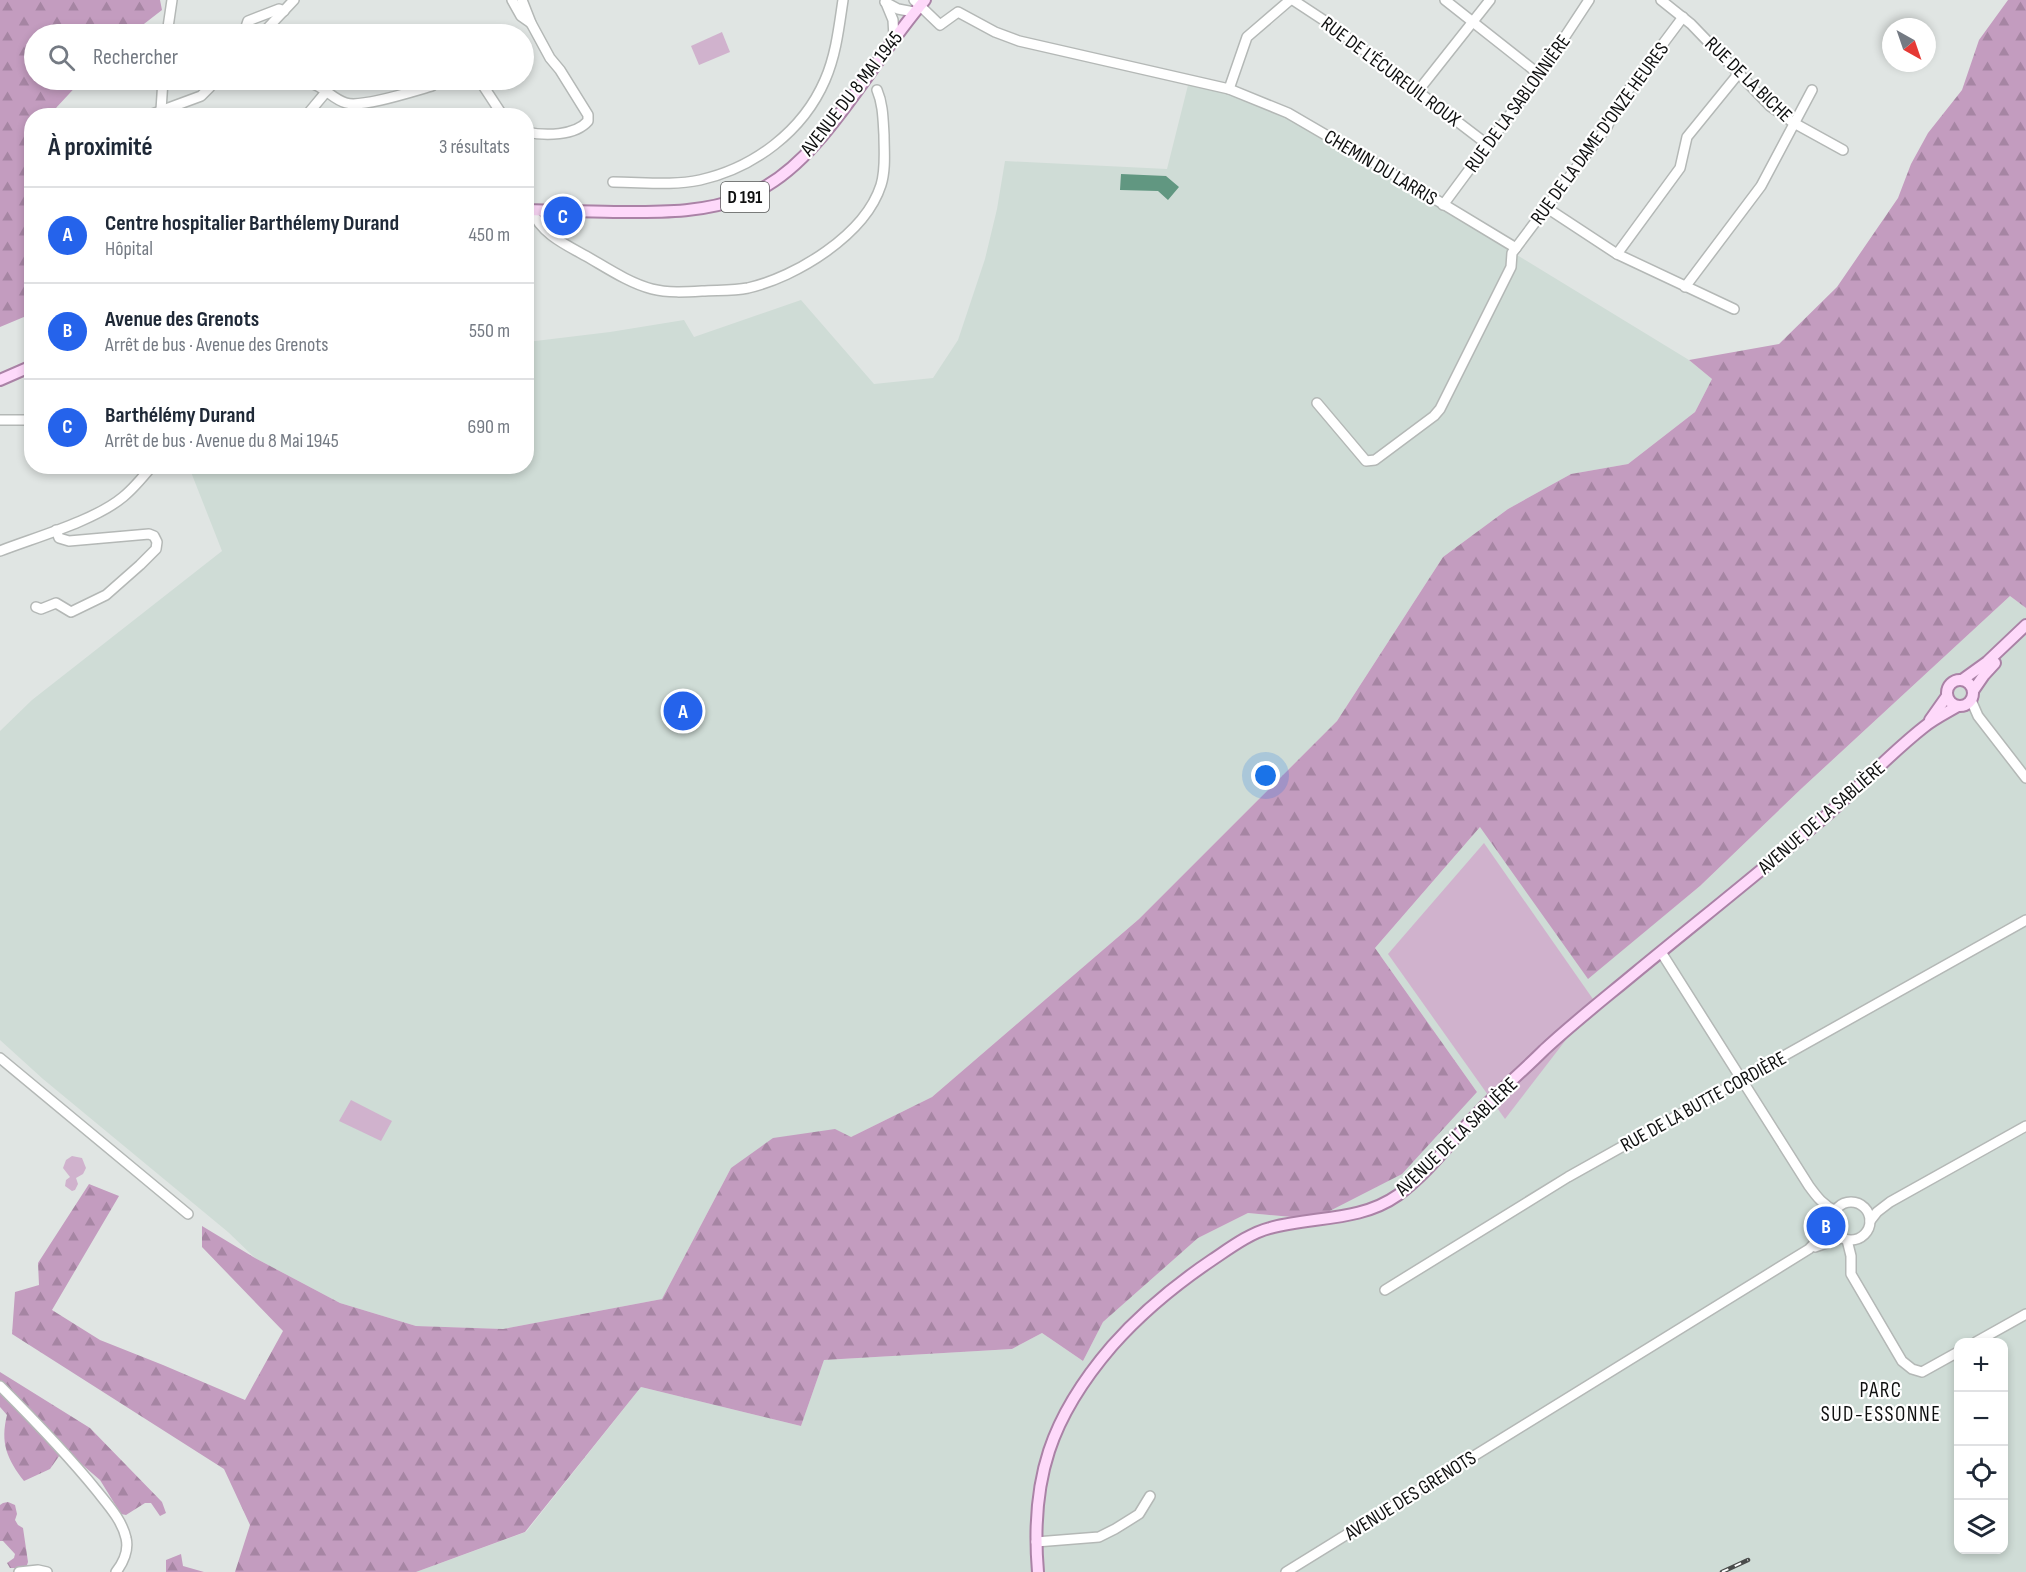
<!DOCTYPE html>
<html lang="fr">
<meta charset="utf-8">
<style>
body{margin:0;font-family:"Sofia Sans Condensed",sans-serif;background:#f6f6f7;color:#1f2937}
.controls{position:absolute;right:18px;bottom:18px;display:grid;overflow:hidden;border-radius:12px;box-shadow:0 3px 9px #0003}
.controls button{width:54px;height:54px;display:grid;place-items:center;padding:0;border:0;border-bottom:2px solid #e0e1e3;background:#fff;color:#1f2937;font:30px sans-serif}
.compass{position:absolute;left:1882px;top:18px;width:54px;height:54px;border-radius:50%;background:#fff;box-shadow:0 3px 9px #0003;rotate:140deg}
.you{position:absolute;left:1266px;top:776px;width:21px;height:21px;margin:-15px;border:4px solid #fff;border-radius:50%;background:#1a73e8;box-shadow:0 0 0 9px #1a73e833}
.badge{display:grid;place-items:center;width:39px;height:39px;border-radius:50%;background:#2563eb;color:#fff;font-size:20px;font-weight:700}
.pin{position:absolute;translate:-50% -50%;border:3px solid #fff;box-shadow:0 2px 6px #0006}
.list{margin:0;padding:0;list-style:none}
h2{display:flex;justify-content:space-between;align-items:center;height:78px;margin:0;padding:0 24px;font-size:26px}
h2 small{font-size:20px;font-weight:400;color:#747a83}
.list li{display:grid;grid-template-columns:39px 1fr auto;gap:18px;align-items:center;box-sizing:border-box;height:96px;padding:0 24px;border-top:2px solid #e0e1e3}
.list b{display:block;font-size:22px;white-space:nowrap}
.list p{margin:0;font-size:20px;white-space:nowrap;color:#747a83}
.list em{font-size:20px;font-style:normal;color:#747a83}
.icon{flex:none;width:33px;height:33px;fill:none;stroke:currentColor;stroke-width:2;stroke-linecap:round;stroke-linejoin:round}
.map{position:relative;flex:none;width:2026px;height:1572px;overflow:hidden}
.search{position:absolute;background:#fff;box-shadow:0 3px 9px #0003;left:24px;top:24px;width:510px;height:66px;display:flex;align-items:center;gap:15px;box-sizing:border-box;padding:0 21px;border-radius:33px;color:#747a83;font-size:22px}
.panel{position:absolute;background:#fff;box-shadow:0 3px 9px #0003;left:24px;top:108px;width:510px;height:366px;border-radius:24px}
.map>svg:first-child{display:block}
.built{fill:#cfdcd6;fill-rule:evenodd}
.green{fill:#d0b2cd}
.forest{fill:url(#forest-firs)}
.water{fill:#619781}
.lines{fill:none;stroke-linecap:round;stroke-linejoin:round}
.minor-casing{stroke:#b4b8b6;stroke-width:12}
.major-casing{stroke:#aa82a6;stroke-width:14}
.minor{stroke:#fff;stroke-width:9}
.major{stroke:#fed9fa;stroke-width:10}
.rail-casing{stroke:#4a4c4b;stroke-width:4.5}
.rail{stroke:#fff;stroke-width:2;stroke-dasharray:7;stroke-linecap:butt}
.labels{text-anchor:middle;stroke-width:4.5;stroke-linejoin:round;paint-order:stroke}
.shield{fill:#fff;stroke:#575858;stroke-width:1.5}
.shield-label{font-size:18px;font-weight:bold;fill:#0f1010}
.street-label{font-size:20px;fill:#0f1010;stroke:#fff}
.neighbourhood-label{font-size:21px;letter-spacing:1.5px;fill:#0f1010;stroke:#fff}
</style>
<div class="map">
<svg width="2026" height="1572" viewBox="0 0 2026 1572">
<defs>
<pattern id="forest-firs" width="22" height="20" patternUnits="userSpaceOnUse" patternTransform="scale(1.5)"><rect width="22" height="20" fill="#c39cbf"/><path d="M5 1l3.5 6h-7zM16 11l3.5 6h-7z" fill="#a685a3"/></pattern>
</defs>
<rect width="100%" height="100%" fill="#e0e5e3"/>
<!-- built -->
<g class="built">
<polygon points="1188,85 1232,95 1291,119 1322,136 1689,360 1712,379 1695,412 1628,464 1571,474 1508,509 1443,557 1337,721 1139,919 932,1097 851,1137 731,1168 662,1299 503,1329 416,1326 340,1303 255,1258 228,1232 43,1079 0,1040 0,731 32,700 222,551 189,467 526,466 527,342 610,332 684,320 694,337 801,300 874,384 933,378 958,340 985,259 997,209 1005,161 1167,169"/>
<path d="M2010,596L2026,608V1572H416L526,1532L641,1387L801,1426L824,1360L1012,1349L1042,1333L1083,1361L1103,1322L1198,1238L1248,1213L1314,1219L1477,1092L1375,948L1481,826L1588,978L1700,886L1801,789ZM1958,1342H2004V1550H1958Z"/>
</g>
<!-- green -->
<g class="green">
<polygon points="722,32 730,52 699,65 691,46"/>
<polygon points="1484,843 1595,1002 1505,1119 1388,954"/>
<polygon points="351,1100 392,1121 381,1141 339,1121"/>
<polygon points="72,1156 82,1158 86,1168 83,1174 76,1178 78,1184 75,1190 72,1191 65,1186 66,1180 70,1177 63,1168 66,1160"/>
</g>
<!-- forest -->
<g class="forest">
<polygon points="0,0 160,0 162,10 131,34 34,34 34,80 82,80 55,109 53,115 32,116 31,314 0,327"/>
<polygon points="2008,0 2026,0 2026,608 2010,596 1801,789 1700,886 1588,979 1480,827 1375,948 1477,1092 1402,1174 1314,1219 1248,1213 1198,1238 1103,1322 1083,1361 1042,1333 1012,1349 824,1360 801,1426 641,1387 525,1532 416,1572 235,1572 250,1525 224,1469 12,1334 15,1292 39,1285 38,1263 89,1184 119,1196 52,1310 100,1340 163,1365 245,1400 283,1331 202,1247 202,1226 255,1258 340,1303 416,1326 503,1329 662,1299 731,1168 773,1138 835,1129 851,1137 932,1097 1139,919 1337,721 1443,557 1508,509 1571,474 1628,464 1695,412 1712,379 1689,360 1779,344 1837,287 1898,198 1911,164 1928,133 1962,90 1979,40"/>
<path d="M0,1372L90,1428L162,1502L166,1513L160,1516L151,1503H145L126,1515L121,1514L100,1480L64,1449L50,1469L24,1481C7,1459 0,1443 7,1415L0,1407Z"/>
<polygon points="8,1502 15,1505 17,1514 15,1520 18,1525 23,1528 28,1562 26,1568 10,1568 7,1563 14,1558 15,1554 3,1541 0,1541 0,1505 3,1503"/>
<polygon points="181,1554 183,1566 204,1572 166,1572 166,1560"/>
</g>
<!-- water -->
<polygon class="water" points="1121,174 1166,176 1179,187 1168,200 1158,191 1120,190"/>
<g class="lines">
<defs>
<g id="minor">
<polyline points="512,0 521,16 531,23"/>
<path d="M522,0L531,23L550,58L560,70L588,115V121C575,136 545,136 526,132"/>
<polyline points="914,0 940,25 958,12 995,32 1019,41 1229,89 1288,113 1415,187 1516,248"/>
<polyline points="1293,0 1331,25 1488,145"/>
<polyline points="1445,0 1540,75"/>
<polyline points="1661,0 1691,24 1770,106 1794,123 1843,150"/>
<polyline points="885,2 898,9 914,12"/>
<polyline points="886,3 893,20 894,37"/>
<polyline points="167,34 172,0"/>
<polyline points="249,34 246,27 248,21 279,9 284,11"/>
<polyline points="262,34 294,0"/>
<path d="M269,80C282,89 295,80 310,83C324,86 332,99 346,103C362,108 414,91 432,86"/>
<polyline points="482,84 503,116"/>
<polyline points="1229,89 1247,37 1290,0"/>
<polyline points="1418,91 1490,0"/>
<polyline points="161,110 163,80"/>
<polyline points="147,116 201,96 210,87"/>
<polyline points="306,116 326,92"/>
<path d="M613,182C642,182 672,186 700,180C754,168 803,131 825,80C836,55 839,27 843,0"/>
<polyline points="1443,205 1543,70 1589,0"/>
<polyline points="1547,208 1617,254 1734,309"/>
<path d="M532,210C540,233 566,245 586,256C607,268 629,283 652,289C668,293 685,292 702,291C717,290 733,291 748,288C796,277 865,235 881,185C886,169 884,151 884,135C883,119 883,104 877,90"/>
<polyline points="1617,254 1680,168 1687,137 1739,73"/>
<polyline points="1685,287 1761,186 1812,90"/>
<polyline points="1317,403 1366,461 1375,460 1434,416 1440,409 1511,267 1512,253 1607,127 1618,104 1683,17"/>
<polyline points="0,420 32,420"/>
<path d="M0,551C36,537 94,521 123,497C134,488 143,477 152,466"/>
<polyline points="36,607 41,609 56,603 71,612 106,595 140,565 156,549 157,542 154,536 149,534 69,541 59,538 56,530"/>
<polyline points="1971,700 1978,716 2026,778"/>
<path d="M1661,952L1809,1186C1817,1197 1823,1205 1836,1211"/>
<polyline points="0,1058 188,1214"/>
<circle cx="1851" cy="1221" r="19"/>
<polyline points="1870,1221 1877,1212 1890,1202 2026,1126"/>
<polyline points="1847,1240 1851,1256 1851,1274 1902,1361 1912,1369 1922,1372 1958,1352"/>
<polyline points="1815,1247 1841,1238"/>
<polyline points="1385,1290 1568,1177 2026,920"/>
<polyline points="1976,1342 2026,1314"/>
<path d="M0,1386C34,1420 67,1454 97,1491C108,1505 122,1520 126,1538C129,1550 123,1563 116,1572"/>
<polyline points="1036,1542 1099,1537 1115,1529 1139,1514 1150,1496"/>
<polyline points="19,1572 38,1570 47,1572"/>
<polyline points="1286,1572 1809,1249 1833,1224"/>
</g>
<g id="major">
<path d="M526,210C557,211 588,211 618,212C661,212 704,213 744,197C773,186 797,165 817,142C856,98 886,45 925,0"/>
<polyline points="0,380 32,366"/>
<polyline points="1962,680 1987,662 2026,625"/>
<circle cx="1960" cy="693" r="13"/>
<polyline points="1973,691 1984,675 1995,663"/>
<polyline points="1930,720 1947,696"/>
<path d="M1038,1572C1030,1479 1051,1417 1112,1346C1142,1312 1175,1285 1212,1260C1230,1248 1250,1233 1270,1228C1313,1216 1360,1222 1398,1195C1428,1173 1451,1141 1477,1114C1498,1092 1522,1072 1544,1050C1573,1023 1605,998 1635,973C1697,922 1760,872 1820,821C1856,791 1887,756 1924,727C1934,719 1946,713 1958,706"/>
</g>
</defs>
<!-- minor casing -->
<use href="#minor" class="minor-casing"/>
<!-- major casing -->
<use href="#major" class="major-casing"/>
<!-- minor -->
<use href="#minor" class="minor"/>
<!-- major -->
<use href="#major" class="major"/>
<defs>
<polyline id="rail" points="1722,1572 1748,1560"/>
</defs>
<!-- rail casing -->
<use href="#rail" class="rail-casing"/>
<!-- rail -->
<use href="#rail" class="rail"/>
</g>
<g class="labels">
<!-- shield labels -->
<rect class="shield" x="721" y="182" width="48" height="30" rx="4.5"/>
<g class="shield-label">
<text x="745" y="203">D 191</text>
</g>
<!-- street labels -->
<g class="street-label">
<text transform="translate(1391 71) rotate(37)" y="7">RUE DE L'ÉCUREUIL ROUX</text>
<text transform="translate(1749 79) rotate(44)" y="7">RUE DE LA BICHE</text>
<text transform="translate(851 93) rotate(-52)" y="7">AVENUE DU 8 MAI 1945</text>
<text transform="translate(1517 103) rotate(-54)" y="7">RUE DE LA SABLONNIÈRE</text>
<text transform="translate(1599 133) rotate(-54)" y="7">RUE DE LA DAME D'ONZE HEURES</text>
<text transform="translate(1381 167) rotate(31)" y="7">CHEMIN DU LARRIS</text>
<text transform="translate(1821 817) rotate(-41)" y="7">AVENUE DE LA SABLIÈRE</text>
<text transform="translate(1703 1101) rotate(-29)" y="7">RUE DE LA BUTTE CORDIÈRE</text>
<text transform="translate(1456 1136) rotate(-44)" y="7">AVENUE DE LA SABLIÈRE</text>
<text transform="translate(1410 1495) rotate(-32)" y="7">AVENUE DES GRENOTS</text>
</g>
<!-- neighbourhood labels -->
<g class="neighbourhood-label">
<text x="1881" y="1397">PARC<tspan x="1881" dy="24">SUD-ESSONNE</tspan></text>
</g>
</g>
</svg>
<div class="controls">
<button>+</button>
<button>−</button>
<button><svg class="icon" aria-label="locate" viewBox="0 0 24 24"><circle cx="12" cy="12" r="6"/><path d="M12 2v4M12 18v4M2 12h4M18 12h4"/></svg></button>
<button><svg class="icon" aria-label="layers" viewBox="0 0 24 24"><path d="M12 4l9 5-9 5-9-5zM3 14l9 5 9-5"/></svg></button>
</div>
<svg class="compass" viewBox="-18 -18 36 36"><path d="M0-13l5 13h-10z" fill="#e53935"/><path d="M0 13l5-13h-10z" fill="#747a83"/></svg>
<div class="you"></div>
<div class="pin badge" style="left:683px;top:711px">A</div>
<div class="pin badge" style="left:1826px;top:1226px">B</div>
<div class="pin badge" style="left:563px;top:216px">C</div>
<div class="search"><svg class="icon" aria-label="search" viewBox="0 0 24 24"><circle cx="10" cy="10" r="6"/><path d="M15 15l6 6"/></svg>Rechercher</div>
<section class="panel">
<h2>À proximité<small>3 résultats</small></h2>
<ul class="list">
<li><span class="badge">A</span><div><b>Centre hospitalier Barthélemy Durand</b><p>Hôpital</p></div><em>450 m</em></li>
<li><span class="badge">B</span><div><b>Avenue des Grenots</b><p>Arrêt de bus · Avenue des Grenots</p></div><em>550 m</em></li>
<li><span class="badge">C</span><div><b>Barthélémy Durand</b><p>Arrêt de bus · Avenue du 8 Mai 1945</p></div><em>690 m</em></li>
</ul>
</section>
</div>
